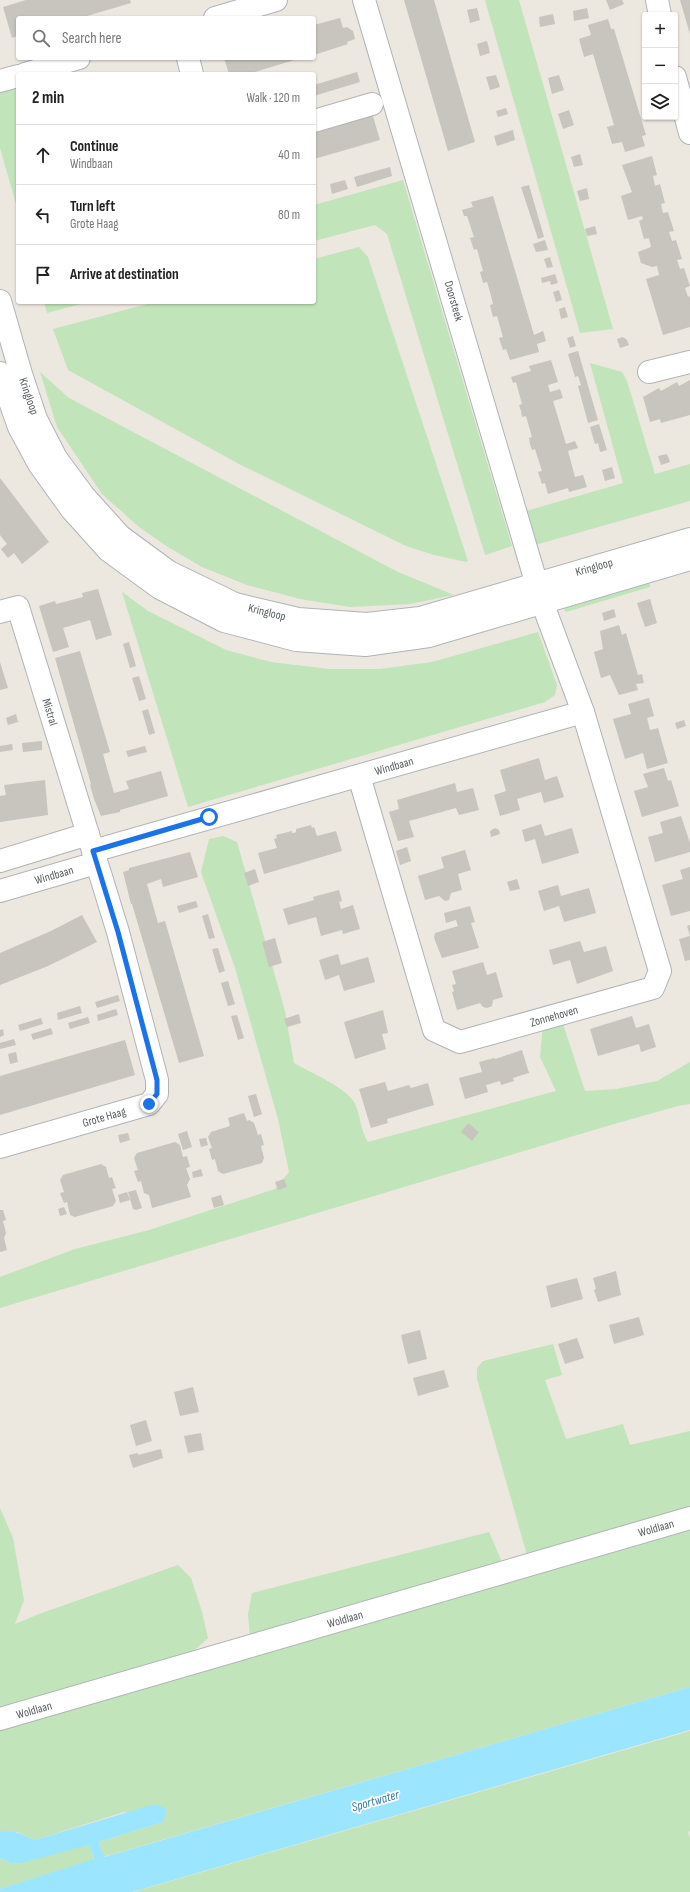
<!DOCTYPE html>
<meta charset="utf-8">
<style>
body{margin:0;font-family:"Sofia Sans Condensed",sans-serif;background:#f2f2f2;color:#222}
.controls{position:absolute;right:12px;top:12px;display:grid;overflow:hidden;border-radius:4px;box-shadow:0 1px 3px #0004}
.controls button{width:36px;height:36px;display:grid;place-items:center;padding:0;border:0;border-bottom:1px solid #e0e0e0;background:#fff;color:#222;font:20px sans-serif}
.stop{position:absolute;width:12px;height:12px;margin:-9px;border:3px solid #1a73e8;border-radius:50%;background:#fff}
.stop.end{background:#1a73e8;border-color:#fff;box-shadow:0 1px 4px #0008}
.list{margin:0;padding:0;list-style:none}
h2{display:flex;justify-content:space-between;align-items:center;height:52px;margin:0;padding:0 16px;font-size:17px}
h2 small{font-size:13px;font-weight:400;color:#767676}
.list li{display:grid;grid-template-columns:26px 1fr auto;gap:12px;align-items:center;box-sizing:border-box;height:60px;padding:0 16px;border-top:1px solid #e0e0e0}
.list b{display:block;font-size:15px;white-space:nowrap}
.list p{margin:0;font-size:13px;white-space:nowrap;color:#767676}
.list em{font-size:13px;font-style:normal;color:#767676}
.icon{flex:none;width:22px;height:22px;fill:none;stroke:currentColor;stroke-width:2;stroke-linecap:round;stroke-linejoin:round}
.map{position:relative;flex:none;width:690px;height:1892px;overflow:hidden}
.search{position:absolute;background:#fff;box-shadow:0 1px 3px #0004;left:16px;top:16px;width:300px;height:44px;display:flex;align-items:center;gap:10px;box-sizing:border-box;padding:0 14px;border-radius:4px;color:#767676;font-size:15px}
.panel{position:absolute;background:#fff;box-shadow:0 1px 3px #0004;left:16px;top:72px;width:300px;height:232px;border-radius:4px}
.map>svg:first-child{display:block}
.green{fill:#c2e4ba}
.water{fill:#9ce5ff}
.building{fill:#c8c4be}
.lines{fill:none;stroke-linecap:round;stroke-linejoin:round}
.minor-casing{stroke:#b0b4b8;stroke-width:24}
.minor{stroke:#fff;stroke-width:22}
.route{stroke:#1a73e8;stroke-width:5}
.labels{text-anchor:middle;stroke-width:3.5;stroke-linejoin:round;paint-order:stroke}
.street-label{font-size:12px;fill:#585d61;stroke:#fff}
.water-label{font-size:13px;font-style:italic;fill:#357b9f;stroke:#fff}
</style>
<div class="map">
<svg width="690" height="1892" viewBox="0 0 690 1892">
<rect width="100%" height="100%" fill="#ece7df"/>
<!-- green -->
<g class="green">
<polygon points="485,0 519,0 613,329 580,333"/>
<polygon points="18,83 18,211 0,148 0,91"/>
<polygon points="403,180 512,546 485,555 387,234 375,225 314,241 314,205"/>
<polygon points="359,247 368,257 468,561 466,562 434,555 406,546 239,464 68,370 53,329 155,302 314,302 314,259"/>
<polygon points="44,302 88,302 47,313"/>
<polygon points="590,363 622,372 627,381 655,474 690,464 690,501 535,545 526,511 623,483"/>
<polygon points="40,372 69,398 398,572 454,595 410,604 350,607 300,599 247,585 202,567 168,547 139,527 102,494 57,427"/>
<polygon points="649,578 650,587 566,612 563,607"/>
<polygon points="122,592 148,611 226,650 271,662 329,669 380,669 432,662 538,632 557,685 555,695 545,702 188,807"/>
<path d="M223,836L237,842L285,1011L294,1063C309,1072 348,1088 355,1104C361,1117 360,1130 368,1142L556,1091L540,1057L543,1025L563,1024L585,1091L616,1089L657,1081L690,1062V1104L678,1106L614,1124L0,1308V1277L75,1249L149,1230L275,1189L289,1172L278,1119L235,968L201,872L209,839Z"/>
<polygon points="553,1344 562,1375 545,1380 566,1439 623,1424 630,1445 690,1431 690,1508 527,1555 477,1379 477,1368 483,1361"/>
<polygon points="0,1508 13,1538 24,1600 15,1624 39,1614 178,1565 191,1578 202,1612 208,1638 190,1654 0,1712"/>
<polygon points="690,1525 690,1687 103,1857 99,1842 163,1822 124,1812 35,1840 17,1832 0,1832 0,1724"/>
<polygon points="489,1532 501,1560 491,1570 250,1637 248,1614 252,1593"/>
<polygon points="690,1731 690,1831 688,1832 690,1839 690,1892 133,1892"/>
<polygon points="89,1844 94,1860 0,1889 0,1858 12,1864 22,1863"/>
</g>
<!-- water -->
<path class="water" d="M690,1687V1730L132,1892H0V1889L94,1859L89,1845L22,1863L12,1864L0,1858V1832C14,1829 23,1835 35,1840L155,1804L165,1808L166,1814L163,1822L99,1842L104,1857Z"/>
<!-- building -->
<g class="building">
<polygon points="26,0 130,0 131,3 80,18 18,18 18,36 12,38 3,7"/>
<polygon points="404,0 434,0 475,142 448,151"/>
<polygon points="606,0 622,0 624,4 610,10"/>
<polygon points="680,0 690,0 690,34"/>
<polygon points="477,8 480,20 470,23 467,10"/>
<polygon points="587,8 589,18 574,21 573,11"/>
<polygon points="553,14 555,24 540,27 539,17"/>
<polygon points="340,18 343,28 347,27 353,31 355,39 347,42 348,44 314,55 314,25"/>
<polygon points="608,19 611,29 614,29 646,135 642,136 645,146 625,152 622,142 612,144 607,127 614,125 593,54 584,57 579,39 591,35 588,25"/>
<polygon points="487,41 490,53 480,56 477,44"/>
<polygon points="224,58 301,58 248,74 229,74"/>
<polygon points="357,72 360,82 314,96 314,85"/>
<polygon points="496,75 500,87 490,90 486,77"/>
<polygon points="559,75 564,90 552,94 548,78"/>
<polygon points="506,108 508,114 498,117 496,111"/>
<polygon points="569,110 574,125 563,129 558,114"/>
<polygon points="372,113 380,140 314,159 314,130"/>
<polygon points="513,130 515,140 497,146 494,136"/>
<polygon points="580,154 583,165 574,167 571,157"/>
<polygon points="652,156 657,175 653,176 655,186 660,184 665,203 661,204 663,213 668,212 674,231 669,232 672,241 676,240 682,259 677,260 680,269 684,268 690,286 685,288 688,297 690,296 690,327 663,335 646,279 659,275 657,266 652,267 641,263 638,252 651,247 649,238 644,239 639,221 643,219 642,216 628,220 621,196 632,192 622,165"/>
<polygon points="390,167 392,176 357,187 354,177"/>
<polygon points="345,180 348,189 332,194 330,184"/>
<polygon points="529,185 544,237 538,239 521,187"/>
<polygon points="587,188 589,199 580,201 577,191"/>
<polygon points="493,196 534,335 543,331 546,341 537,344 539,352 510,360 506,349 503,350 499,338 503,337 497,316 493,317 490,305 493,304 490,292 487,282 483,283 480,272 483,271 477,249 474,250 470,238 474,237 467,216 464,216 462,210 473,207 471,202"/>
<polygon points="595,226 597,234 587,236 585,229"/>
<polygon points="545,240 548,250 536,252 533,244"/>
<polygon points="550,257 553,267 547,268 544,259"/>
<polygon points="555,274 558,283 551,285 550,281 542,283 541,278"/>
<polygon points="559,290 562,300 556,302 553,292"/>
<polygon points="565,307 568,317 561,319 559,309"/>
<polygon points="573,336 576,346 570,348 567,338"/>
<polygon points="623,337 627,340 629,345 620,348 617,339"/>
<polygon points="578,351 598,420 588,423 578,386 581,385 578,376 575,377 568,354"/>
<polygon points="551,360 558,382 548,385 550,392 560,389 563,398 553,401 566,444 575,441 578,448 568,451 575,477 583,475 587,487 569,492 568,488 548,494 545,483 542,484 538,472 542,471 535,449 532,450 530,444 529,438 532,437 526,416 522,417 521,411 519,405 522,404 516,382 513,383 511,377 531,371 529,366"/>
<polygon points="690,380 690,415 661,423 660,419 650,422 643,397 659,388 661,391 677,382 679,386"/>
<polygon points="599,424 607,450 600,452 598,443 595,444 590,427"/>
<polygon points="667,454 670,462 661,465 658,456"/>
<polygon points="612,467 615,478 605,481 602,470"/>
<polygon points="0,478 49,542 22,564 14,553 8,558 1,549 7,544 0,535"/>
<polygon points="98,589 112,635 96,640 90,620 63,628 69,647 53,652 39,606 55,601 56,604 64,602 83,597 82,593"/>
<polygon points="650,599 657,623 645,627 637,603"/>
<polygon points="614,609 616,617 604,621 602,613"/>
<polygon points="619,625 622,635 626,633 638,675 642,674 644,683 636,684 638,690 619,695 610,675 601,678 594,652 603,649 600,631"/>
<polygon points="129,642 136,666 130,668 123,644"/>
<polygon points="80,651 110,752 103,754 114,793 129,789 126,781 161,771 168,796 120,810 120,812 101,816 94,799 90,785 91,784 55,658"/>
<polygon points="0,662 8,688 0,690"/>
<polygon points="139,676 146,699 139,701 132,678"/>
<polygon points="649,698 654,716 647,718 650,730 658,728 668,763 647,769 643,753 625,759 613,719 631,714 628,704"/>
<polygon points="148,709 155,733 149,735 142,711"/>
<polygon points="16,714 18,722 8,725 6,718"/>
<polygon points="684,720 686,726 677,729 675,723"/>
<polygon points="42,741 42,750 23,752 22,743"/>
<polygon points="12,744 13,750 0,752 0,746"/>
<polygon points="145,746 147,752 128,757 126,751"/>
<polygon points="539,758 545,780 557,776 564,797 544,803 541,792 517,799 520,810 500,816 494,795 506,791 500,770"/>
<polygon points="664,768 668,781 671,780 679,806 642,817 634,791 648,787 643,774"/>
<polygon points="45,780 48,815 0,822 0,796 6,795 4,785"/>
<polygon points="455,783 457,792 473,788 479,810 459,815 456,808 409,821 414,837 398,841 389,812 399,809 397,800"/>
<polygon points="681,816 690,843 690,852 655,862 648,837 663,833 660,822"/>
<polygon points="541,824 545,836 572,828 579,853 542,864 535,839 525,842 522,830"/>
<polygon points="311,825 312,828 314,827 317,836 336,831 342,851 264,874 258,853 277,848 274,839 277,838 276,835 292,831 292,833 294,833 296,832 296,829"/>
<polygon points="495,828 499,830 500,834 491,837 490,831"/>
<polygon points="407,847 411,861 400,865 396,851"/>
<polygon points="465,850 471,870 458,874 462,890 451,893 449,900 445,901 439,896 425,900 418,876 444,868 441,857"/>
<polygon points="190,852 198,877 163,887 161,879 147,884 158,923 165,921 204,1056 179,1063 132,904 131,904 123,872 129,870 129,868"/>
<polygon points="690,867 690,911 671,916 662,885 683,879 680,870"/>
<polygon points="255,869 259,882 248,886 244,873"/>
<polygon points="517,879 520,889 510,891 507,882"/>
<polygon points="558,885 561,896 589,888 596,913 564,922 559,906 544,911 538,891"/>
<polygon points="339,890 342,901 339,902 341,909 353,905 360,929 343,934 342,930 321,936 316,917 288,925 283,909 314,900 313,897"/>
<polygon points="196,901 198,907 179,913 177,906"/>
<polygon points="470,906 475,922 471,923 479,948 442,958 434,938 435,933 458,926 456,920 446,923 444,913"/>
<polygon points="208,914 215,938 209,939 202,916"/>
<polygon points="82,915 97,942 48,966 0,985 0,953 51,931"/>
<polygon points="690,925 690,936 687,926"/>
<polygon points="690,936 690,960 685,961 679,939"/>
<polygon points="275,938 282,963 269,967 262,942"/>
<polygon points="580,941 584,952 606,946 613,971 577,984 570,960 553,965 549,950"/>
<polygon points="218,948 225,971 219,973 212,949"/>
<polygon points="338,954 341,965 368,957 375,982 344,991 339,975 325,980 319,960"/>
<polygon points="483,962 487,975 496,972 503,997 493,1000 492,1006 487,1008 483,1007 480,1003 457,1010 452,992 454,991 452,985 456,984 452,971"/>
<polygon points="228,981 235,1004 228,1006 221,983"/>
<polygon points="118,995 120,1001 97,1008 95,1002"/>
<polygon points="80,1006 82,1013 58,1020 57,1013"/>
<polygon points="116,1009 118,1015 98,1021 97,1015"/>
<polygon points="383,1010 388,1033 382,1034 386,1049 355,1059 344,1022"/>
<polygon points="299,1014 301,1023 287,1027 284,1019"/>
<polygon points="237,1015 244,1038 238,1040 231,1016"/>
<polygon points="632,1016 636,1028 649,1024 656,1047 641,1052 639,1044 598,1056 590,1029"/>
<polygon points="88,1017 90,1023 70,1029 68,1023"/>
<polygon points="41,1018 43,1024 20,1031 18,1025"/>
<polygon points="51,1028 53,1034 33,1040 31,1034"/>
<polygon points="3,1029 4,1035 0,1037 0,1030"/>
<polygon points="14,1039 16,1045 0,1049 0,1043"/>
<polygon points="125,1040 135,1075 0,1115 0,1076"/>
<polygon points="522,1050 529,1073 513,1078 514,1081 501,1085 500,1081 486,1085 488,1092 465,1099 459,1078 482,1072 479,1062 494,1058 495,1059"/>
<polygon points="16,1052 18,1062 10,1064 8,1054"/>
<polygon points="385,1082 388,1091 409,1085 411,1088 428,1083 434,1105 387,1119 388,1123 371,1128 359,1089"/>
<polygon points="256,1094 262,1114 254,1117 248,1096"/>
<polygon points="244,1113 247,1121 249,1120 254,1123 258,1135 261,1134 264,1145 261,1146 264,1158 262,1163 223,1174 218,1171 215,1159 212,1160 209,1149 212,1148 208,1137 211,1132 230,1126 228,1118"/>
<polygon points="468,1123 479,1132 472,1141 461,1132"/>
<polygon points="187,1131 192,1147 183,1150 178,1134"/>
<polygon points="128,1133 130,1140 120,1143 118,1135"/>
<polygon points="206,1138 208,1145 201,1147 199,1139"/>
<polygon points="175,1142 180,1145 183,1157 187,1156 190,1167 186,1168 190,1179 187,1185 191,1197 152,1208 149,1195 144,1193 141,1181 138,1182 134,1171 138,1170 134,1158 137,1153"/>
<polygon points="101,1164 106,1167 109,1178 112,1177 114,1183 116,1188 112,1189 116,1201 113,1206 75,1217 70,1215 67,1202 64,1203 60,1193 64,1192 60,1180 63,1175"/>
<polygon points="201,1169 203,1176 193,1178 192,1172"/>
<polygon points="284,1179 287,1187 278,1190 275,1182"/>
<polygon points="136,1190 142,1208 136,1210 133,1209 128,1192"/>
<polygon points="127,1192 130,1200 120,1203 118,1195"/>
<polygon points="221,1195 224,1205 214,1208 211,1198"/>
<polygon points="64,1207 67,1214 60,1216 58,1209"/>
<polygon points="0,1210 3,1210 6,1220 3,1221 6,1233 4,1238 7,1250 0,1252"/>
<polygon points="616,1271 621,1295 598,1302 594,1290 596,1289 593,1278"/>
<polygon points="577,1278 583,1299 551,1308 546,1286"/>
<polygon points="639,1317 644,1335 614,1344 609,1325"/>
<polygon points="420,1330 427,1359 408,1364 401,1335"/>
<polygon points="577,1338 584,1358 565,1364 558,1344"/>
<polygon points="444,1370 449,1387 418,1396 413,1378"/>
<polygon points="193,1387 199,1412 180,1416 174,1392"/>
<polygon points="146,1420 152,1441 136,1446 130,1425"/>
<polygon points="201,1433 204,1450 188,1453 184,1436"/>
<polygon points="161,1449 163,1458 133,1468 129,1455 138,1453 138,1455"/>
</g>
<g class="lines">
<defs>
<g id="minor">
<polyline points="657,0 660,15"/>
<polyline points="215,18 276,0"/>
<polyline points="188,58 192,74"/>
<polyline points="25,74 79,58"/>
<polyline points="675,77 690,133"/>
<polyline points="0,81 18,76"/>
<polyline points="314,121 372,104"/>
<polyline points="0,301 21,374 36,419 56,458 84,496 120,536 169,572 235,604 298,619 367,624 420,618 690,539"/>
<polyline points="649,372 690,362"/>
<polyline points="0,373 19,427 39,464 72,510 108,550 160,588 224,621 296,640 365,645 429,636 690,559"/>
<polyline points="0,612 18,607 118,932 157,1080 157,1094 149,1104 0,1147"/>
<polyline points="359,776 434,1030 460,1042 653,988 660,971 583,712"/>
<polyline points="93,851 583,712 542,602 364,0"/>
<polyline points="0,861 88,834"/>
<polyline points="0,891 96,863"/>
<polyline points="0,1719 690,1518"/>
</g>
</defs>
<!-- minor casing -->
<use href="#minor" class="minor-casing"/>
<!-- minor -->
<use href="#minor" class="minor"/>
</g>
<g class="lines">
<!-- route -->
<polyline class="route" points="149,1104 157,1094 157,1080 118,932 93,851 209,817"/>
</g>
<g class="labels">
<!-- street labels -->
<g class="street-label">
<text transform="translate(454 301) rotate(74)" y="4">Doorsteek</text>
<text transform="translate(29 396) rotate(71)" y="4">Kringloop</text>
<text transform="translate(594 567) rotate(-16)" y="4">Kringloop</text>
<text transform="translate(267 612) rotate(14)" y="4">Kringloop</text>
<text transform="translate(50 712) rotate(73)" y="4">Mistral</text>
<text transform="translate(394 766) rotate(-16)" y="4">Windbaan</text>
<text transform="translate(54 875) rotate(-16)" y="4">Windbaan</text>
<text transform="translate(554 1016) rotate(-16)" y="4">Zonnehoven</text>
<text transform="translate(104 1117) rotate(-16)" y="4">Grote Haag</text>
<text transform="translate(656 1528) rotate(-16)" y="4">Woldlaan</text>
<text transform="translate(345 1619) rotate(-16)" y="4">Woldlaan</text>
<text transform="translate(34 1710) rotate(-16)" y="4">Woldlaan</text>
</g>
<!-- water labels -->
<g class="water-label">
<text transform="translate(375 1800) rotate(-16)" y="5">Sportwater</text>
</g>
</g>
</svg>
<div class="controls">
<button>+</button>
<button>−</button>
<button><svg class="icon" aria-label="layers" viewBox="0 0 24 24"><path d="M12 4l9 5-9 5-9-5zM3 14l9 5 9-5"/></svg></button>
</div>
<div class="stop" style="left:209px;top:817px"></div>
<div class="stop end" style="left:149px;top:1104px"></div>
<div class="search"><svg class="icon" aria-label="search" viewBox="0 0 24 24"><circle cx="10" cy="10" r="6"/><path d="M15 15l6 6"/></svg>Search here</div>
<section class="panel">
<h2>2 min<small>Walk · 120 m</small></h2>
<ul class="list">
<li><svg class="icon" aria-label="ahead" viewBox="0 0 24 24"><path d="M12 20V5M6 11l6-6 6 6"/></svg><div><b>Continue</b><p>Windbaan</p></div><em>40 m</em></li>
<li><svg class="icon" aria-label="left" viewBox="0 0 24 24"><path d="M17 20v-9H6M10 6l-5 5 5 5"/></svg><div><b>Turn left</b><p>Grote Haag</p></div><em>80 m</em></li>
<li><svg class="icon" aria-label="arrive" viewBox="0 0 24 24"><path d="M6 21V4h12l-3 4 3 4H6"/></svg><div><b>Arrive at destination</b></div></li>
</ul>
</section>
</div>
